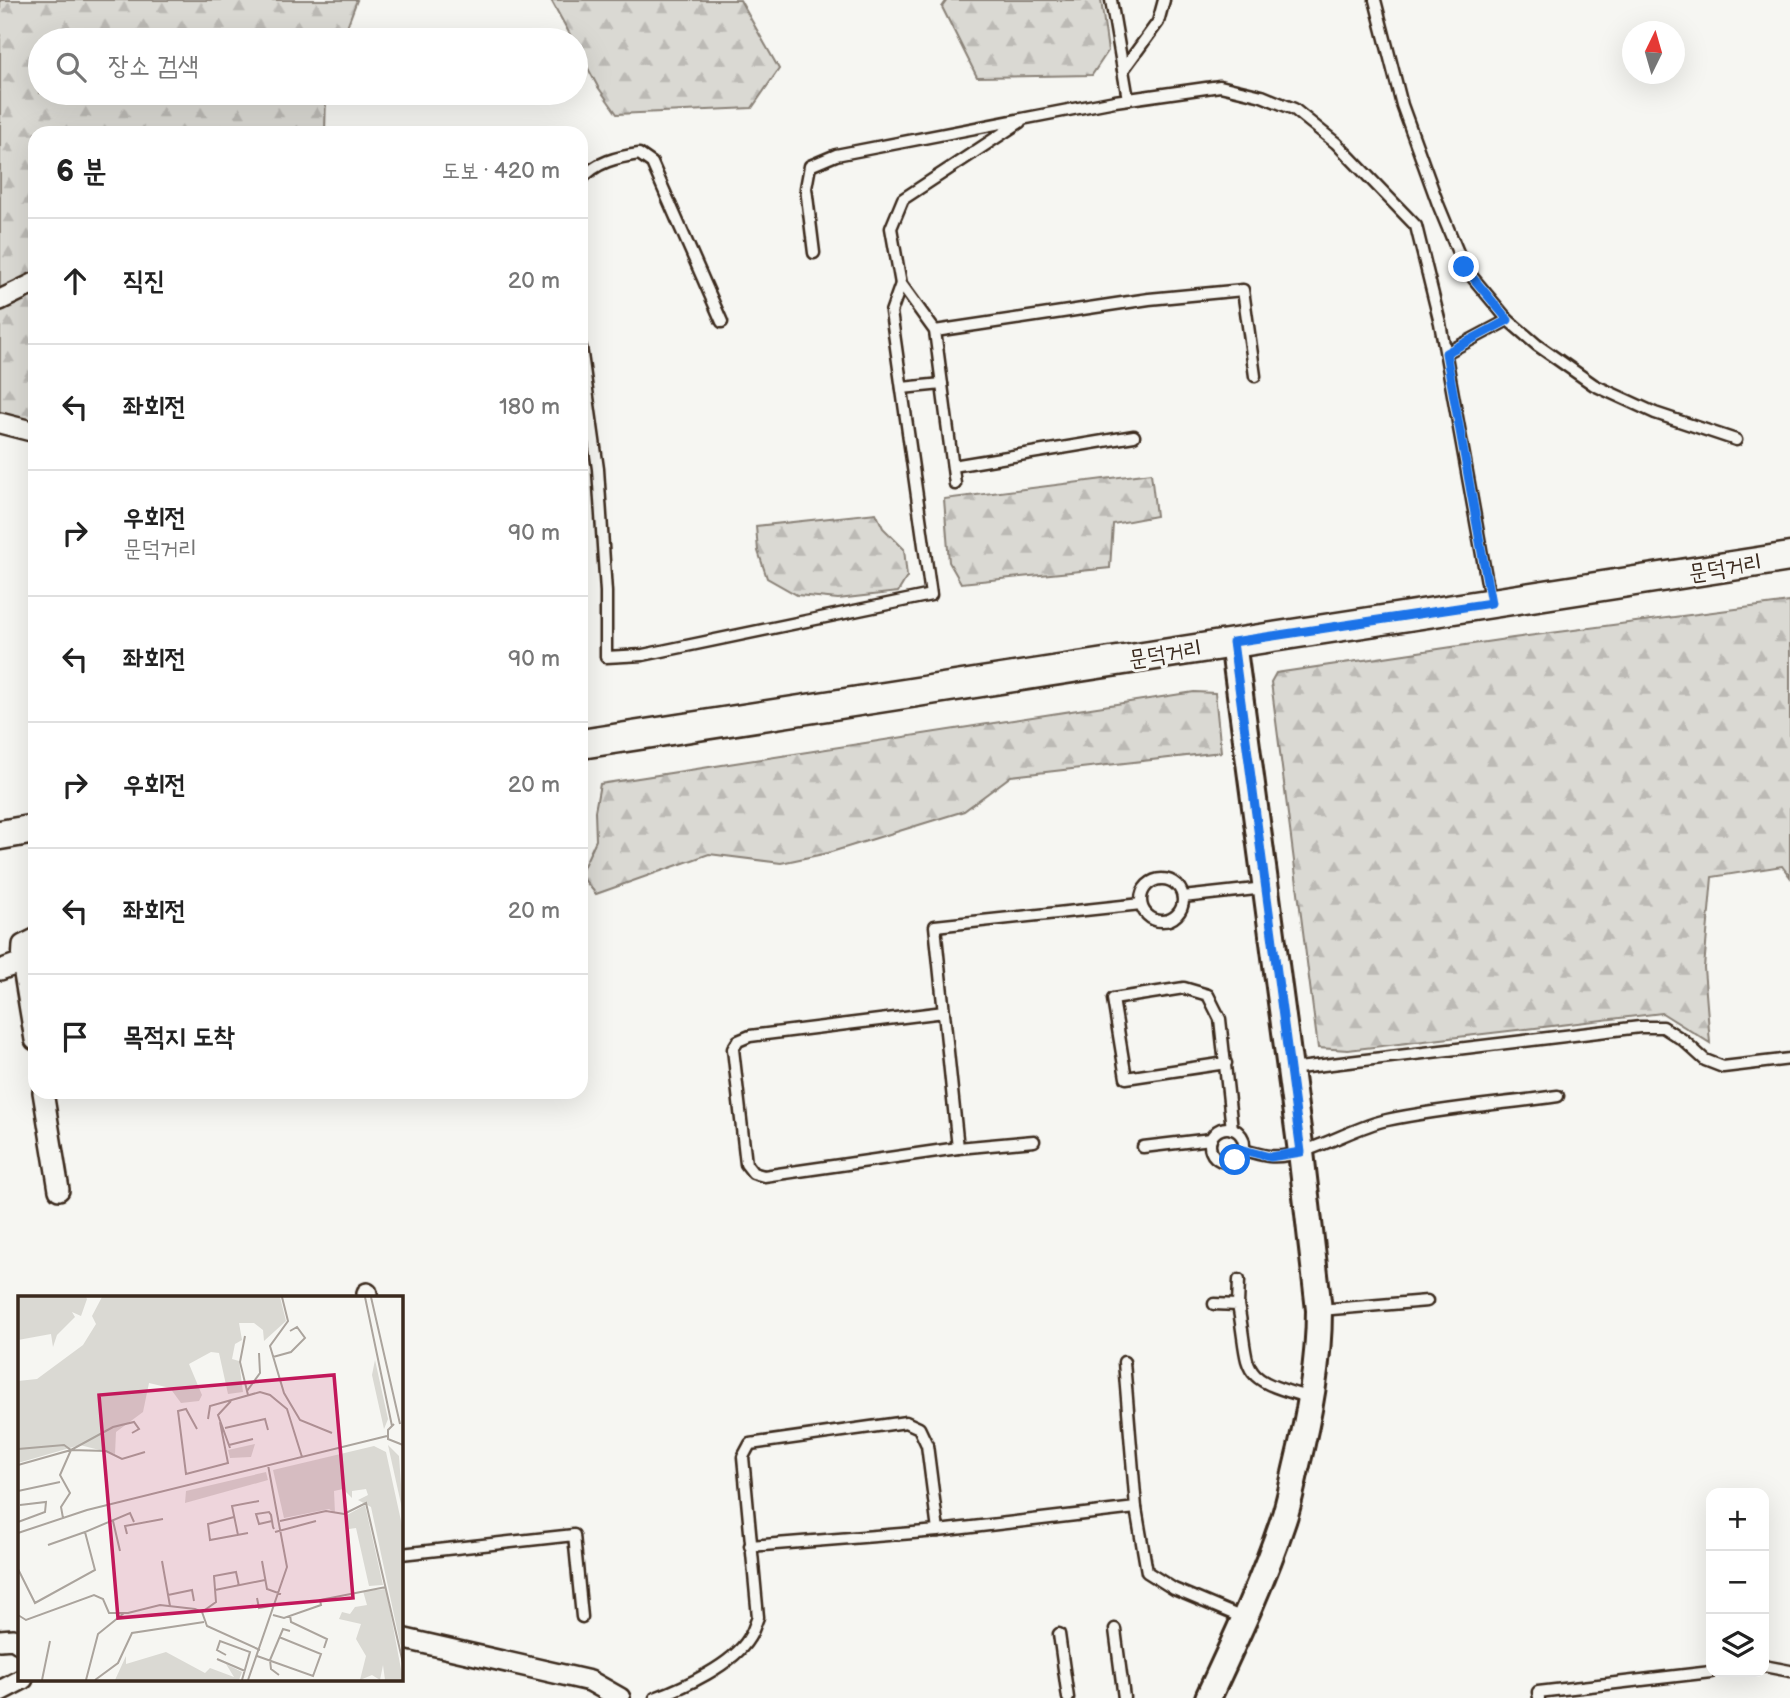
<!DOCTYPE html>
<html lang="ko">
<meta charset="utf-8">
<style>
body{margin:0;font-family:"Balsamiq Sans","Poor Story",sans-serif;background:#f6f6f6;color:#222}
.controls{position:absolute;right:21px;bottom:21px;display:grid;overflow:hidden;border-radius:14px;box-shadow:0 7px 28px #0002}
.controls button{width:63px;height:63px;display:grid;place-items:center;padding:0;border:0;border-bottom:2px solid #e0e0e0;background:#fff;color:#222;font:35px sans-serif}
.compass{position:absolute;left:1622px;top:21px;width:63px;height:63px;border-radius:50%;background:#fff;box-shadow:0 7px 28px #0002;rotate:5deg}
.stop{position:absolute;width:21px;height:21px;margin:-16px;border:5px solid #1a73e8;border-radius:50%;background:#fff}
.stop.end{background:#1a73e8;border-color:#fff;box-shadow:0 2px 7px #0008}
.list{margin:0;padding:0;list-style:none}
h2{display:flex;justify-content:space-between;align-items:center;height:91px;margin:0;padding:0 28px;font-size:30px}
h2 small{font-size:23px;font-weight:400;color:#767676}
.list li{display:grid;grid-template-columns:46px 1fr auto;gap:21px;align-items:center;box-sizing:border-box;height:126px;padding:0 28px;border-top:2px solid #e0e0e0}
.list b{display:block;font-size:26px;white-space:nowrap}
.list p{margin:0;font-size:23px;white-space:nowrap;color:#767676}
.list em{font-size:23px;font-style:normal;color:#767676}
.icon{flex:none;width:38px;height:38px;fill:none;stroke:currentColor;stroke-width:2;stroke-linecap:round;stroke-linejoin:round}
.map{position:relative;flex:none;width:1790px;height:1698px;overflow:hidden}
.search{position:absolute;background:#fff;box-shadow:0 7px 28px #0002;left:28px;top:28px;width:560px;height:77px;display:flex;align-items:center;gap:18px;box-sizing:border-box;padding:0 24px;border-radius:38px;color:#767676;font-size:26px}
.panel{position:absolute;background:#fff;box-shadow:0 7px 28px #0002;left:28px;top:126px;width:560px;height:973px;border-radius:21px}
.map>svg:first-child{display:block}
.forest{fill:url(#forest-firs);stroke:#8a8278;stroke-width:2}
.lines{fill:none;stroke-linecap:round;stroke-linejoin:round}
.service-casing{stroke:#3b2a1e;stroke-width:15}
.minor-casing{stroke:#3b2a1e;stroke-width:24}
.tertiary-casing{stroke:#3b2a1e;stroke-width:30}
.secondary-casing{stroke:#3b2a1e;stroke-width:33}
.service{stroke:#f6f6f2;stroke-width:10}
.minor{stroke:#f6f6f2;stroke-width:19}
.tertiary{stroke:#f6f6f2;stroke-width:24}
.secondary{stroke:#f6f6f2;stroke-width:28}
.route{stroke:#1a73e8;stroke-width:9}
.labels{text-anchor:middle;stroke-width:6;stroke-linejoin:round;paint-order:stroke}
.street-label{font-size:23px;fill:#3b2a1e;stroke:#f6f6f2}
.inset-road{fill:none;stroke:#aba49d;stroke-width:2}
.view{fill:#c2185b;fill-opacity:0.15;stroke:#c2185b;stroke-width:3.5}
.inset-edge{fill:none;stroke:#3b2a1e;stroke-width:3.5}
</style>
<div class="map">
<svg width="1790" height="1698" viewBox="0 0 1790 1698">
<defs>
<pattern id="forest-firs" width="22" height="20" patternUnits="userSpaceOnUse" patternTransform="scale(1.75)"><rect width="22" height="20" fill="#dad9d3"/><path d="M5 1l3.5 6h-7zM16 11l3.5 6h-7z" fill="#bcbab5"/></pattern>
</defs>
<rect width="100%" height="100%" fill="#f6f6f2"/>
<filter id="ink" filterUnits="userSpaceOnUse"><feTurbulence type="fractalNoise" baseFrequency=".0143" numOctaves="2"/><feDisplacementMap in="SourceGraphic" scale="14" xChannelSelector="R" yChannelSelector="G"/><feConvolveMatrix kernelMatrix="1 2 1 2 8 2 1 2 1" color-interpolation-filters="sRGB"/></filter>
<g filter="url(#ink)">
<!-- forest -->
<g class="forest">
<polygon points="0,0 357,0 342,40 40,40 40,93 326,93 325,133 35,133 35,426 0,417"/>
<polygon points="551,0 740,0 779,69 752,108 617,114 598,87 576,46 576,40 573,40"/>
<polygon points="947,0 1101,0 1108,51 1092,75 977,77 942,7"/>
<polygon points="1151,473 1156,516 1113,524 1110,568 961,583 949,562 944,499"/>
<polygon points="876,513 883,528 904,549 907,577 898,592 838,599 797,595 767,578 758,551 756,526"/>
<polygon points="1790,602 1790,877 1782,866 1712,877 1704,968 1710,1043 1662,1013 1348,1050 1318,1048 1271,682 1276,673 1513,638"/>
<polygon points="1194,692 1215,693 1221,752 1011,776 964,811 828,853 781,863 709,854 596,894 581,876 581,872 596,840 595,811 600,784"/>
</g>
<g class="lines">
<defs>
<g id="service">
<polyline points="1111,0 1128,99"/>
<polyline points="1375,0 1402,105 1438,204 1464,267 1508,320 1537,345 1594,385 1655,413 1736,440"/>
<polyline points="1123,70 1158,22 1164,0"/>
<path d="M581,180C595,162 618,157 639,154L652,163L722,322"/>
<polyline points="814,253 806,188 810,166 836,155 1115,101 1220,86 1262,96 1294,109 1336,143 1416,226 1440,323 1490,599"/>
<polyline points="935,331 1149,299 1243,290 1255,376"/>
<polyline points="581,347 598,469 606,592 606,657 643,655 931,595 891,312 901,284"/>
<polyline points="1446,353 1508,320"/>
<polyline points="902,388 942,384"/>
<polyline points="953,466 1134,436"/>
<polyline points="955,484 935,331 901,284 891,228 903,199 1020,122"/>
<circle cx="1162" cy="900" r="21"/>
<polyline points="1183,897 1265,888"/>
<polyline points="944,1012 750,1036 738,1041 733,1049 746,1164 753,1173 764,1176 958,1148 1034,1141"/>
<polyline points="1226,1063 1126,1078 1113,999 1184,988 1208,995 1220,1019 1232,1129"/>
<polyline points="1290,1069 1640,1027 1663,1027 1683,1040 1705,1060 1723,1067 1790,1059"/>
<circle cx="1227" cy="1145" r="17"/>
<polyline points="1143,1147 1211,1139"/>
<polyline points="958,1148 935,926 1141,904"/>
<path d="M1243,1150C1252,1152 1261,1155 1269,1156C1304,1160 1351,1127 1387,1120C1443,1108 1502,1104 1558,1096"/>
<path d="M1214,1304L1238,1305C1251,1374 1235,1377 1311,1398"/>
<polyline points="1238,1305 1239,1280"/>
<polyline points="1320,1310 1427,1301"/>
<polyline points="1124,1362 1136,1508 1147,1572 1174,1589 1243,1618"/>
<polyline points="750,1546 938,1531 1136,1508"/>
<polyline points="401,1554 574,1535 582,1617"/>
<polyline points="1115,1629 1124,1698"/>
<polyline points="1059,1634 1068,1698"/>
<polyline points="1764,1666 1790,1671"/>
<path d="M655,1698C684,1687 733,1665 749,1638C753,1632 755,1624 758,1617L743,1457L750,1444L906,1422L919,1428L927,1445L938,1531"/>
<polyline points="1539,1698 1538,1692 1711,1672"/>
</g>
<g id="minor">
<polyline points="0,300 35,283"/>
<polyline points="0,423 35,432"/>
<polyline points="22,962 35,1040"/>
<polyline points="0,970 22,962 23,945 35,939"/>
<polyline points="43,1092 59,1190"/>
<polyline points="367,1293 367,1297"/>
<polyline points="401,1638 590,1681 620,1698"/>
<polyline points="0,1640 13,1639 19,1643"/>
<polyline points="0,1691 23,1679"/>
</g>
<path id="tertiary" d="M1208,1698C1235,1640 1263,1581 1283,1521C1289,1504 1292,1486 1296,1469C1309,1416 1319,1364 1319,1310L1301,1152L1233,642"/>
<g id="secondary">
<polyline points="581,744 1790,557"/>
<polyline points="0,835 35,829"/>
</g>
</defs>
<!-- service casing -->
<use href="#service" class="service-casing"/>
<!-- minor casing -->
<use href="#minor" class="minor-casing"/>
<!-- tertiary casing -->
<use href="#tertiary" class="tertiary-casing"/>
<!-- secondary casing -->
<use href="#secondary" class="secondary-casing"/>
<!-- service -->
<use href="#service" class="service"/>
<!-- minor -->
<use href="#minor" class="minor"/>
<!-- tertiary -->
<use href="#tertiary" class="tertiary"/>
<!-- secondary -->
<use href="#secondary" class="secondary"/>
</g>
</g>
<g class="lines" filter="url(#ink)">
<!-- route -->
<polyline class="route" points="1235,1160 1243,1150 1270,1157 1301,1152 1233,642 1491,603 1446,353 1508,320 1464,267"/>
</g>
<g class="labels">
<!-- street labels -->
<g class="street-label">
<text transform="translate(1725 567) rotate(-9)" y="8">문덕거리</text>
<text transform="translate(1165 653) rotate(-9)" y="8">문덕거리</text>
</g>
</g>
<!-- overview -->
<g transform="translate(18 1296)">
<rect width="385" height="385" fill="#f6f6f2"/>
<path d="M357,64L370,123L366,133L354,79ZM370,149L381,160L385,217Z" fill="#dad9d3"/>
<path d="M0,1H68L69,3L63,20L54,16L57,21L39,39L35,51L33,38L0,44ZM84,1H262L268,25L246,45L245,34L236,27H221L224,44L217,48L214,63L221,65L225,96L210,98L201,57L193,56L171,68L184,99L181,105L163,107L152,92L131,87L125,116L98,136L97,158L62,149L0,167V85L19,83L65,49L78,28L74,20ZM237,148L233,161L212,162L210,154ZM356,150L368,156L385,234V361L353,211L340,204L350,199L348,193L334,195V202L325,193L316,195L317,217L311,213L266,222L255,174ZM248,176L250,184L167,207L168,195ZM347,209L365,289H364L351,290L338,232L331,233L329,219ZM368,293L385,384H367L365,369L362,384L354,379L342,384L348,360L338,343L343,328L321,323L324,316L332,318L337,311L349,309L345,295ZM148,356L187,377L192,372L216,381L208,368L224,376L221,384H97L108,360V368Z" fill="#dad9d3"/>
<path class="inset-road" d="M264,1L270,25L252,50L266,97L282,124L314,137M347,1L374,130M353,1L382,128M227,40L222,66L230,99M255,61L273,56L287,42L279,31L272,35M229,95L242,77L241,57M190,123L192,110L242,96L252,99L269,113L284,161M376,128L370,134V143L385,149M207,132L247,123L250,134M179,133L168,113L160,115L168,178L210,167L202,126M211,149L235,143M212,152L200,119L213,105M0,153L46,149L53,154L88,155L104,163L127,156M0,169L53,154L95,131L116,126L121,133L114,137M0,195L42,186M216,221L190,228L192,244L230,237M45,222L43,211L52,197L42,179L53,154M95,225L102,255M254,225L241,228L238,218L251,216L253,219L255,231L256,233M262,225L308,215L326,218L348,207L385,367M0,226L27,216L28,206L2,209M257,236L298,225M0,237L69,214L369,140M109,238L107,230L145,223M220,239L214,210L241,205M30,249L67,236M144,265L152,310M244,265L249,293L263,298M0,273L17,307L77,274L67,236L112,217L116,226M197,294L247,284M150,299L174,294L176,305M239,302L241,312L258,309M184,316L198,306L196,280L218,276L221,290M0,319L8,324L76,299L85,303L91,317H110L142,309L177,313L184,316L189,330L242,354M255,319L266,322L303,309L302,304L368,291M272,319L273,326L309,343L306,352M208,359L199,354L202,345L232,356L224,384M239,360L295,380L303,358L261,341M199,363L227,375M261,379L253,373L252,364L265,333L272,335M24,384L32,345M68,384L80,338L106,317M77,384L100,367L114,337L186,326M230,384L269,271L250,169"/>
<path class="view" d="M316,79L335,302L100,322L81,99Z"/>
<rect width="385" height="385" class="inset-edge"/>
</g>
</svg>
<div class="controls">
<button>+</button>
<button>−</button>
<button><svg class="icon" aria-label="layers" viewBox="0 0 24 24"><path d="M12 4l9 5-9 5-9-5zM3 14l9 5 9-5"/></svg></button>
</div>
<svg class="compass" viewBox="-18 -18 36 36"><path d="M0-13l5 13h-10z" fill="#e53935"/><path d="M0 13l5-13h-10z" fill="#767676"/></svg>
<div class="stop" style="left:1235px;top:1160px"></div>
<div class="stop end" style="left:1464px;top:267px"></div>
<div class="search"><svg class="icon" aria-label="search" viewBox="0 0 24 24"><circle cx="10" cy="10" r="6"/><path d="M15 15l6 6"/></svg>장소 검색</div>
<section class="panel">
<h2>6 분<small>도보 · 420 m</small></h2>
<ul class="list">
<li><svg class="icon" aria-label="ahead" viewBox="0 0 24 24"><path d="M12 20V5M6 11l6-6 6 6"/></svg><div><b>직진</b></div><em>20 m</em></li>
<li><svg class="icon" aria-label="left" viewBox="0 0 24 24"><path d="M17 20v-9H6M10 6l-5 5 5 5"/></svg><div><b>좌회전</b></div><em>180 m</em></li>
<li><svg class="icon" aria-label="right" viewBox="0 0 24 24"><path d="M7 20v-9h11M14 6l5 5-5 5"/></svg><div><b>우회전</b><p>문덕거리</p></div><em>90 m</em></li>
<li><svg class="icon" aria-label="left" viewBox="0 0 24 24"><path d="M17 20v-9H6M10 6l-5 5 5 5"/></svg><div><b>좌회전</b></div><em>90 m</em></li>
<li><svg class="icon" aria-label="right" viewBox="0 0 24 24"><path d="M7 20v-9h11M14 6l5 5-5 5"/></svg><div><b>우회전</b></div><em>20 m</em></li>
<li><svg class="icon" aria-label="left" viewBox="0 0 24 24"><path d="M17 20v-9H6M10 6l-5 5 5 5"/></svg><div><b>좌회전</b></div><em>20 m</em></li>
<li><svg class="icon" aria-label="arrive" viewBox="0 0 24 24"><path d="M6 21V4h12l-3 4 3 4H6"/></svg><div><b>목적지 도착</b></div></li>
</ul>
</section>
</div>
